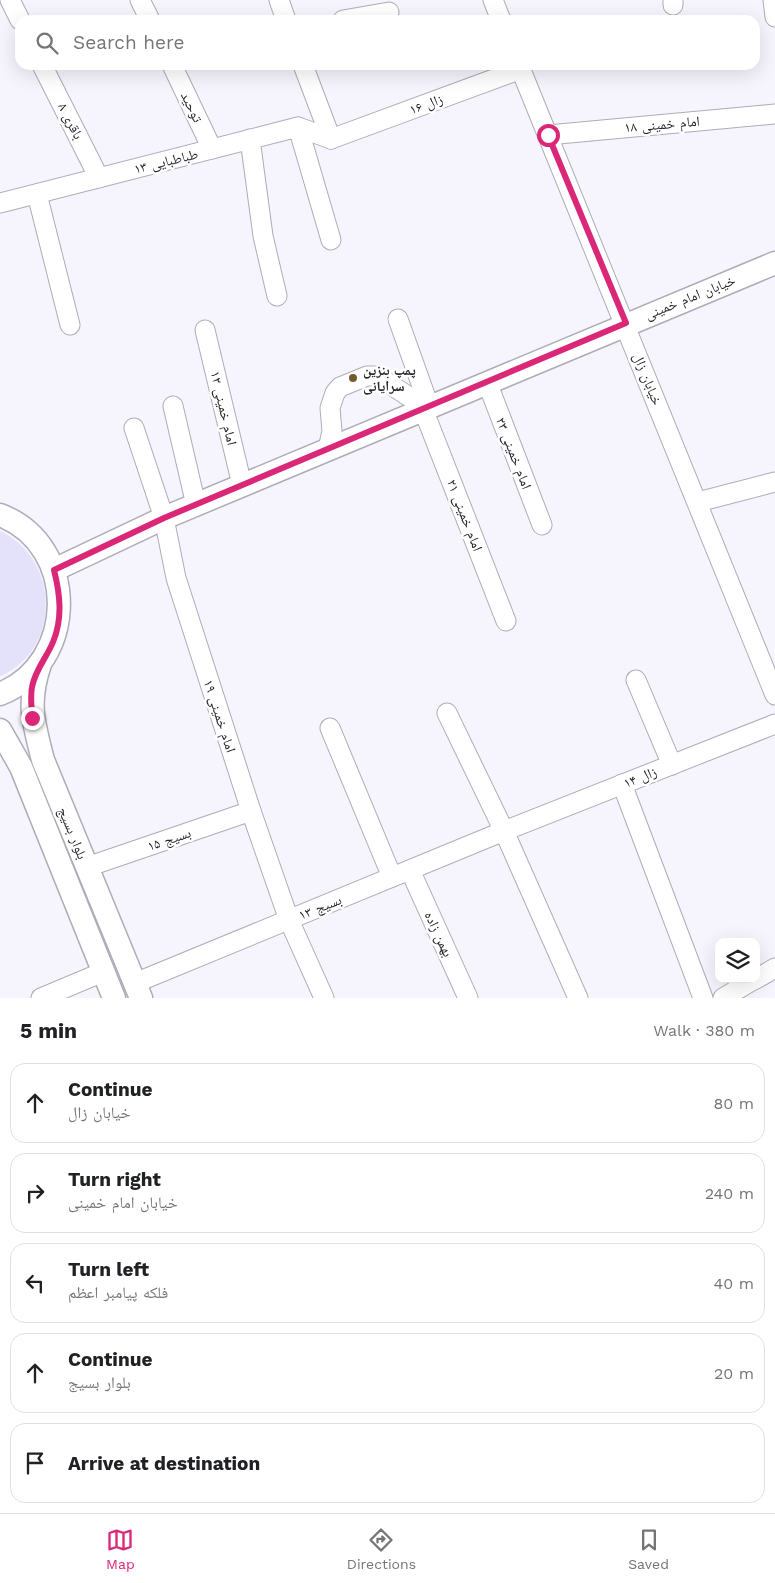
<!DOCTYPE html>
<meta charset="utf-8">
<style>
body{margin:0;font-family:"Work Sans","Noto Naskh Arabic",sans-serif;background:#f6f6f6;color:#202124}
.controls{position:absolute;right:15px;bottom:15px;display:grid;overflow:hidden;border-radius:10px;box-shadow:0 5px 20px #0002}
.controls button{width:45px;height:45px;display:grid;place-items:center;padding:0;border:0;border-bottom:1px solid #e0e0e0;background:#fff;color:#202124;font:25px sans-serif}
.stop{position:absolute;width:15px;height:15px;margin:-11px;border:4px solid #db2777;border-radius:50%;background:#fff}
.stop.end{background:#db2777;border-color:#fff;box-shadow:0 1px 5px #0008}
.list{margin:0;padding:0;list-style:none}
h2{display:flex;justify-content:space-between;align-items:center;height:65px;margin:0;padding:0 20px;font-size:21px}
h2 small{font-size:16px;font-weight:400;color:#757577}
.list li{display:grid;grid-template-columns:32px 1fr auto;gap:15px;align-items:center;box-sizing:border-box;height:80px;margin:0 10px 10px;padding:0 10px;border:1px solid #e0e0e0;border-radius:15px}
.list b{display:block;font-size:19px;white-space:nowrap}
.list p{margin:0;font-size:16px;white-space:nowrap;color:#757577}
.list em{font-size:16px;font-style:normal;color:#757577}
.icon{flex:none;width:28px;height:28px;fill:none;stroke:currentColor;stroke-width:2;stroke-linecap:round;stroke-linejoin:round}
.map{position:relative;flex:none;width:775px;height:998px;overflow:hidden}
.search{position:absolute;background:#fff;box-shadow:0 5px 20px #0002;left:15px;right:15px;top:15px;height:55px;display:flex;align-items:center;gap:12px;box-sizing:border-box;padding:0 18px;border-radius:15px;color:#757577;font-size:19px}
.sheet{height:515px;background:#fff}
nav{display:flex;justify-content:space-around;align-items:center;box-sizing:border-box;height:70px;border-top:1px solid #e0e0e0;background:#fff;font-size:14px;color:#757577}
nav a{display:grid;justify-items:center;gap:2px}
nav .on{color:#db2777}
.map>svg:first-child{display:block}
.green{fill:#e4e2fb}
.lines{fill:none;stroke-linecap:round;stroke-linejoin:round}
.minor-casing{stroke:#adacb8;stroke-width:21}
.major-casing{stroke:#adacb8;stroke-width:25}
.minor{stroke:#fff;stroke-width:19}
.major{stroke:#fff;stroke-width:22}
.route{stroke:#db2777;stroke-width:6}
.poi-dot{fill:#755a2c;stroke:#fff;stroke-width:2}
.labels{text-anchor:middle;stroke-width:5;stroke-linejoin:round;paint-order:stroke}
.street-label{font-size:14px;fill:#252429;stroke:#fff}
.poi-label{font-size:14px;font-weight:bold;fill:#252429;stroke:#fff;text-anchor:start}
</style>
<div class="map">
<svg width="775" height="998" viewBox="0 0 775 998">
<rect width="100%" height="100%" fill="#f6f5fd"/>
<!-- green -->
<path class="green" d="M0,531C60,559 62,650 0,676Z"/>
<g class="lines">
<defs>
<g id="minor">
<polyline points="10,0 20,20"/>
<polyline points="140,0 150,20"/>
<polyline points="279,0 286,20"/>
<polyline points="493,0 501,20"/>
<polyline points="673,0 673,5"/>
<polyline points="773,0 775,17"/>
<polyline points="343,20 389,12"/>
<polyline points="42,65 99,178"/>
<polyline points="172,65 212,149"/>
<polyline points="303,65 331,139"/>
<polyline points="519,65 775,695"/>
<polyline points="298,127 331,240"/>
<polyline points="548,135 775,114"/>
<polyline points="250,139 263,236 277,296"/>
<polyline points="331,139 521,69"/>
<polyline points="37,194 70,325"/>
<polyline points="0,203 298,127 331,139"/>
<polyline points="398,319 429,406"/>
<polyline points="205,330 242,485"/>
<polyline points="487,382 542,525"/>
<polyline points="173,406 196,505"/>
<polyline points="134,428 164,518 176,578 251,811 289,920 324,998"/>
<polyline points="328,449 332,431 330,408 335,393 340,387 367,376 377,376 411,398 423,409 506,621"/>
<polyline points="698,502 775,482"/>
<polyline points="636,680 672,765"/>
<polyline points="447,713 504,831 578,998"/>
<polyline points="330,728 392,877"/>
<polyline points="622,784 703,998"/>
<polyline points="87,867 251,811"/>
<polyline points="410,870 468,998"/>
<polyline points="756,979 775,968"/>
<polyline points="135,983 504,831 775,724"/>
<polyline points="41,998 103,972"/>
<polyline points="723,998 755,979"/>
</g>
<g id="major">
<path d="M0,515C79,545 78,663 0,694"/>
<polyline points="54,570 164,518 775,263"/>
<path d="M40,664C27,703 33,721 43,760L141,998"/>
<polyline points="0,730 21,767 114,998"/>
</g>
</defs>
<!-- minor casing -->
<use href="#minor" class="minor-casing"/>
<!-- major casing -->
<use href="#major" class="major-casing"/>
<!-- minor -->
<use href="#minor" class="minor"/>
<!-- major -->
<use href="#major" class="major"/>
</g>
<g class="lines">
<!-- route -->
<path class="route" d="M32,718C32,708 30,697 32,687C35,670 47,657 53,642C63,618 60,594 54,570L164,518L626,323L548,135"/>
</g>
<!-- markers -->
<circle class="poi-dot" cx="353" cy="378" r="5"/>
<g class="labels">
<!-- street labels -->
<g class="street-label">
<text transform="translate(426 104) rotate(-20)" y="5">زال ۱۶</text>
<text transform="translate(192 107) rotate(64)" y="5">توحید</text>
<text transform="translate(71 121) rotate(63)" y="5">باقری ۸</text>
<text transform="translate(662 124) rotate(-5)" y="5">امام خمینی ۱۸</text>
<text transform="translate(166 161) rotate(-14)" y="5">طباطبایی ۱۳</text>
<text transform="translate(690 297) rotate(-22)" y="5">خیابان امام خمینی</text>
<text transform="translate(648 379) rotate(68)" y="5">خیابان زال</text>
<text transform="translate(224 408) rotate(77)" y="5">امام خمینی ۱۲</text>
<text transform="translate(514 453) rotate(69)" y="5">امام خمینی ۲۳</text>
<text transform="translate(465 515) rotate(69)" y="5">امام خمینی ۲۱</text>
<text transform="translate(220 716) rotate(72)" y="5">امام خمینی ۱۹</text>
<text transform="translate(640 777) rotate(-22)" y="5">زال ۱۴</text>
<text transform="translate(73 833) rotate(68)" y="5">بلوار بسیج</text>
<text transform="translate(169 839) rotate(-19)" y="5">بسیج ۱۵</text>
<text transform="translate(320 907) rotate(-22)" y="5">بسیج ۱۳</text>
<text transform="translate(439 934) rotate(65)" y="5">بهمن زاده</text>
</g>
<!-- poi labels -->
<g class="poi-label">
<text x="363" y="375">پمپ بنزین<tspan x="363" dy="16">سرایانی</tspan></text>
</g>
</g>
</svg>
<div class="controls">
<button><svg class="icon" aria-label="layers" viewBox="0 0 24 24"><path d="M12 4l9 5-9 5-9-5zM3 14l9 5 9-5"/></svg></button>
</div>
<div class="stop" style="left:548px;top:135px"></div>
<div class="stop end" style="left:32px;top:718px"></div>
<div class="search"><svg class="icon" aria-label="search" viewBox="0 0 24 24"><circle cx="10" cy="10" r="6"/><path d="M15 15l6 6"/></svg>Search here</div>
</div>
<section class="sheet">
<h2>5 min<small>Walk · 380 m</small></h2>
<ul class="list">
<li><svg class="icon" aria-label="ahead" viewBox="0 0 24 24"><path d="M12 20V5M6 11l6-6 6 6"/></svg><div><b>Continue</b><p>خیابان زال</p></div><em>80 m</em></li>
<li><svg class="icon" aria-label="right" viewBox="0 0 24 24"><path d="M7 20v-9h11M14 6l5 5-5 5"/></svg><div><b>Turn right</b><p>خیابان امام خمینی</p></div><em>240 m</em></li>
<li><svg class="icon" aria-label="left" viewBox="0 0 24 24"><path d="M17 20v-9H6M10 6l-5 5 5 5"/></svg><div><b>Turn left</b><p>فلکه پیامبر اعظم</p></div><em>40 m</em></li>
<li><svg class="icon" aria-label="ahead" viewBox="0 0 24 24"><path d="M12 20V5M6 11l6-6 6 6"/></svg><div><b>Continue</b><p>بلوار بسیج</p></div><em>20 m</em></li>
<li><svg class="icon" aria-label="arrive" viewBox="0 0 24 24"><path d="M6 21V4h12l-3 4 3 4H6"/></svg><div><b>Arrive at destination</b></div></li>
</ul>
</section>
<nav>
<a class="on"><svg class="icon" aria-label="map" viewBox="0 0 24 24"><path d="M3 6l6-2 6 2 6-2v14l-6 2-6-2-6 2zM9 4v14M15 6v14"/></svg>Map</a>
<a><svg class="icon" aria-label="directions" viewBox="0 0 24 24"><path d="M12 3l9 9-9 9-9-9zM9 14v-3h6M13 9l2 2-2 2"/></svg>Directions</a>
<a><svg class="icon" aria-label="saved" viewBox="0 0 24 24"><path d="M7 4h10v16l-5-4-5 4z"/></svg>Saved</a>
</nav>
